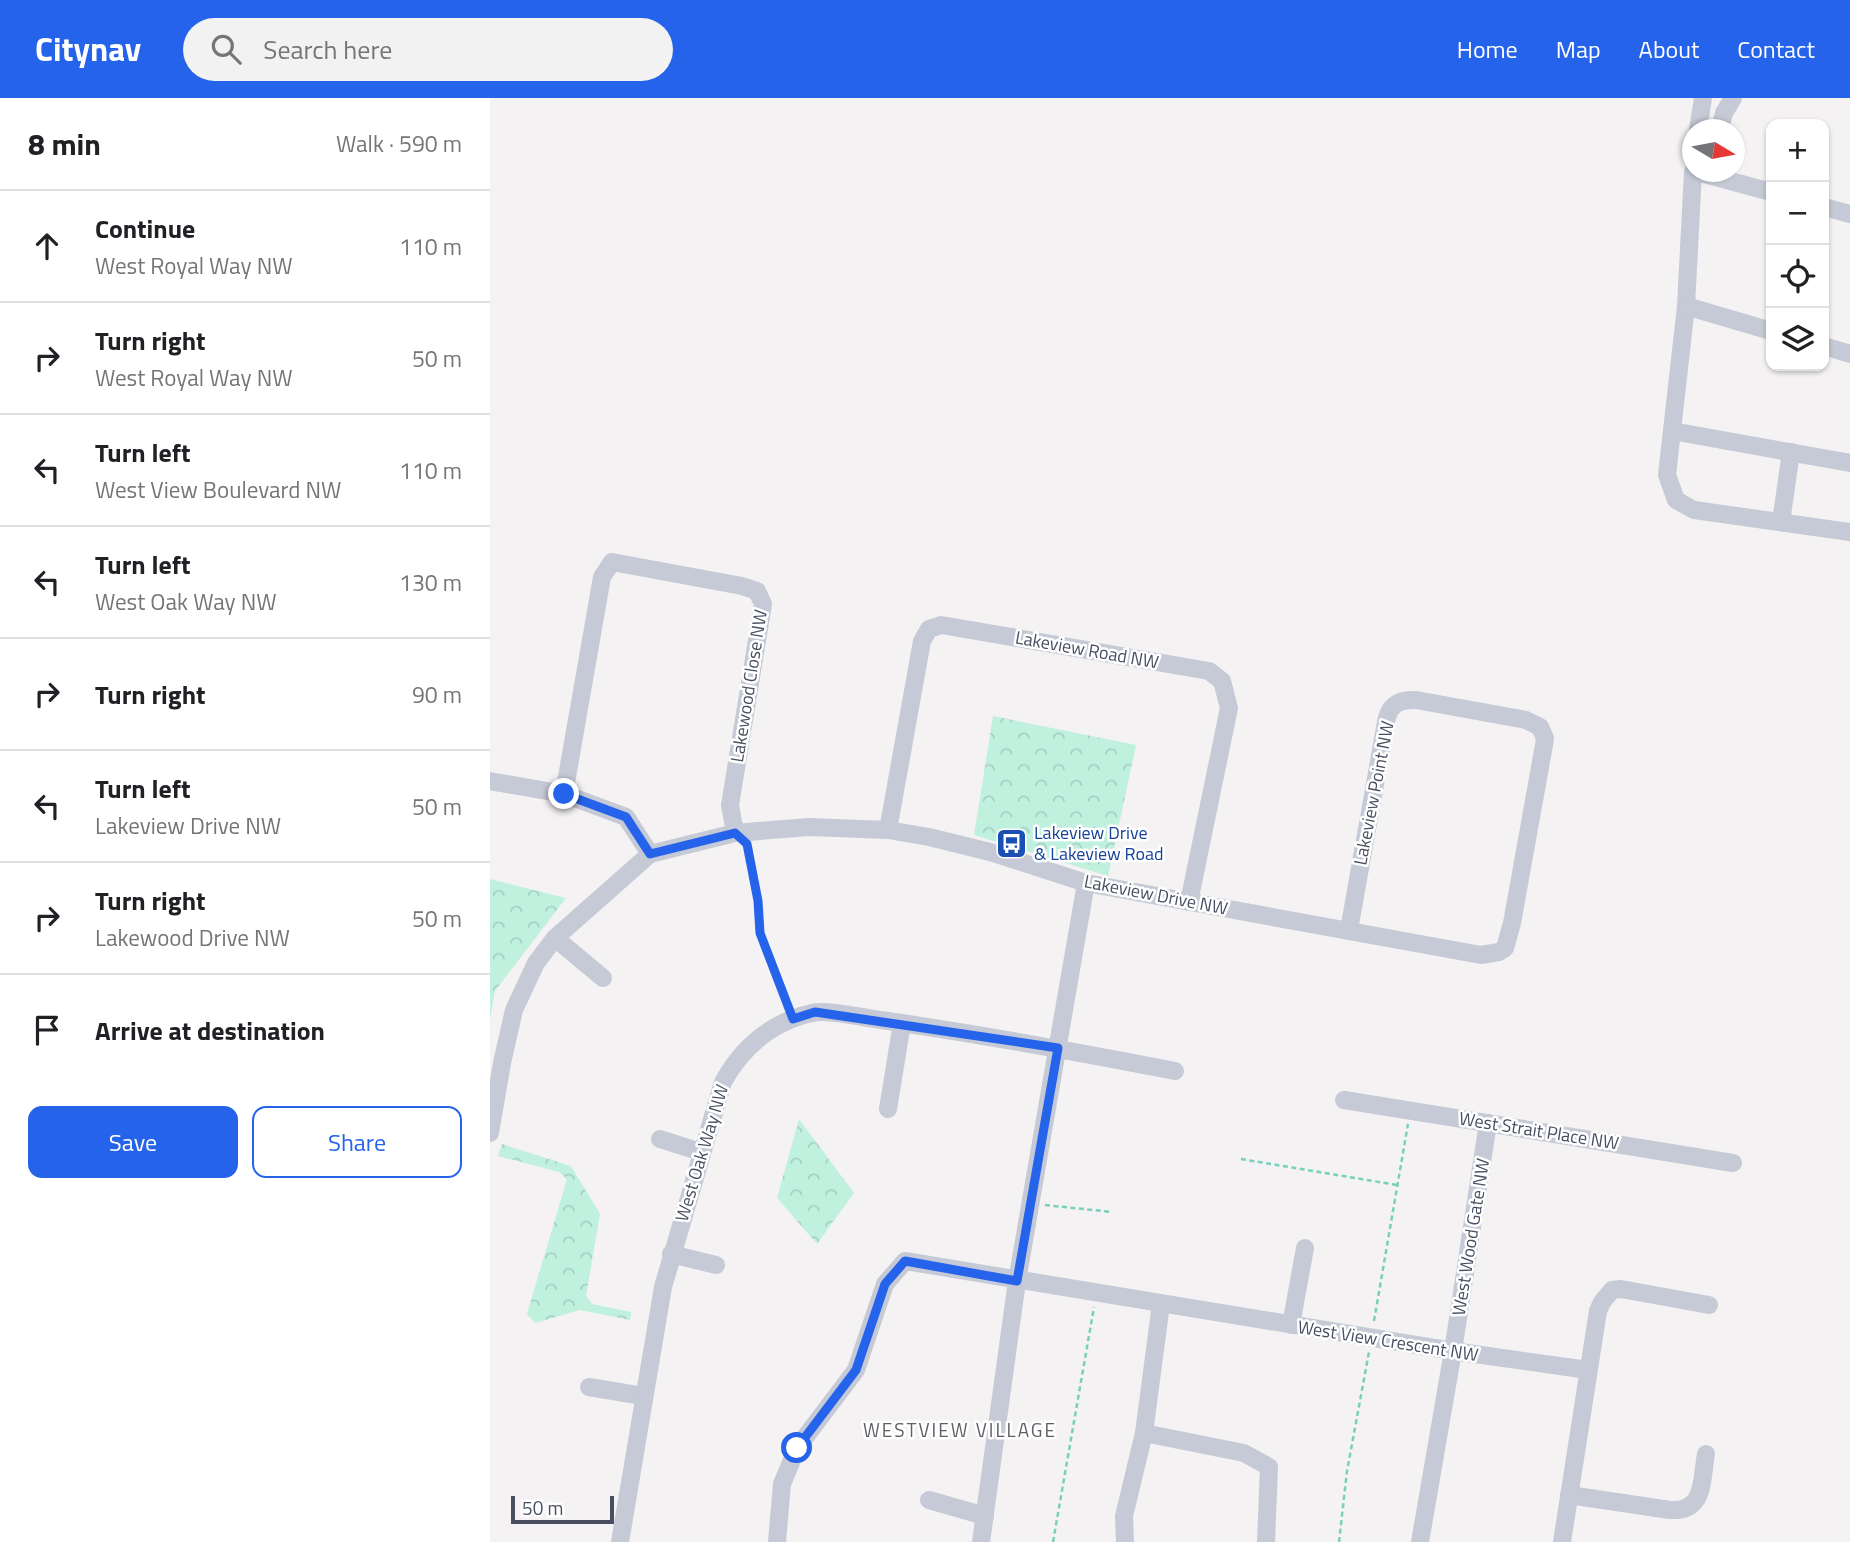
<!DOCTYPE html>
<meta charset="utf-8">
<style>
body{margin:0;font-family:"Titillium Web",sans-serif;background:#f2f2f2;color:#202124}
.controls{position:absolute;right:21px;top:21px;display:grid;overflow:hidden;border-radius:14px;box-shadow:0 2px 5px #0004}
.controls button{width:63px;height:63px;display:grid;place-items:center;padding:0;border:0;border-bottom:2px solid #e0e0e0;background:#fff;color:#202124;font:35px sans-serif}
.compass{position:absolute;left:1192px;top:21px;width:63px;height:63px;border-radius:50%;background:#fff;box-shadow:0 2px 5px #0004;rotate:100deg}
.scale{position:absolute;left:21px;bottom:18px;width:103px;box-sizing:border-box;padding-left:7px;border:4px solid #494f60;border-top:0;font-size:19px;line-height:24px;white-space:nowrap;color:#494f60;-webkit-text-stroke:5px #fff;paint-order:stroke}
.stop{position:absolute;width:21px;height:21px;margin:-16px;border:5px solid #2563eb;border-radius:50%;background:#fff}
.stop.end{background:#2563eb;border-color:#fff;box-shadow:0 2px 7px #0008}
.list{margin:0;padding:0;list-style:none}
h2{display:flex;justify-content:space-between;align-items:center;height:91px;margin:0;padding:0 28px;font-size:30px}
h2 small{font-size:23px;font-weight:400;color:#757577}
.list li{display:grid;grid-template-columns:46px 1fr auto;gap:21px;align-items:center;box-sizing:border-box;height:112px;padding:0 28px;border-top:2px solid #e0e0e0}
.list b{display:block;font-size:26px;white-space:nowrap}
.list p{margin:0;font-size:23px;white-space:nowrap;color:#757577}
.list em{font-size:23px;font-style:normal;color:#757577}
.actions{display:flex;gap:14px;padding:21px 28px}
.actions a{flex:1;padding:16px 0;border:2px solid #2563eb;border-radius:14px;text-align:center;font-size:24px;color:#2563eb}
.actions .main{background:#2563eb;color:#fff}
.icon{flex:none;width:38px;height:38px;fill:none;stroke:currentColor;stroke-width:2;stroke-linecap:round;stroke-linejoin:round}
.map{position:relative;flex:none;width:1360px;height:1444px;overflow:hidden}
header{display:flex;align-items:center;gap:42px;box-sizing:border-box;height:98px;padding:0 35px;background:#2563eb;color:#fff}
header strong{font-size:33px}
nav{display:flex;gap:38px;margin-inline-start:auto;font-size:24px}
.search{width:490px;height:63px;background:#f2f2f2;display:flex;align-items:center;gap:18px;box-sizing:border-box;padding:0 24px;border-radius:38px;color:#757577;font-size:26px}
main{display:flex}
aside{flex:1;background:#fff}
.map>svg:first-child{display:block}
.park{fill:url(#park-crowns)}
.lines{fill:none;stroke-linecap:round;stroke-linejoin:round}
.path{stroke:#77d0bb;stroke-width:2.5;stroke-dasharray:5 3.5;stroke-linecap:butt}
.minor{stroke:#c5cad6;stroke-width:18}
.route{stroke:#2563eb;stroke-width:9}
.labels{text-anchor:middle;stroke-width:5;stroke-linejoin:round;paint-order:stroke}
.street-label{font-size:18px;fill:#494f60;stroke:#fff}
.transit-label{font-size:18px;fill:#164399;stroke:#fff;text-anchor:start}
.neighbourhood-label{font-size:19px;letter-spacing:2px;fill:#5e6067;stroke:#fff}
</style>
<header>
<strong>Citynav</strong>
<div class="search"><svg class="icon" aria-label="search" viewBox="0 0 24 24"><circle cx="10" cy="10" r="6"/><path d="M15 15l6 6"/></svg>Search here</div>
<nav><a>Home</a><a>Map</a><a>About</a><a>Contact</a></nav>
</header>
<main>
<aside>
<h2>8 min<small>Walk · 590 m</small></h2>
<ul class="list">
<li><svg class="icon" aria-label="ahead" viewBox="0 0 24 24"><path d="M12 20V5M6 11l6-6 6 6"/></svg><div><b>Continue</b><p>West Royal Way NW</p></div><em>110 m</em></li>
<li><svg class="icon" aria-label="right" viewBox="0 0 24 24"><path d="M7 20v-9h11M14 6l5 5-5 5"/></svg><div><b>Turn right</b><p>West Royal Way NW</p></div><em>50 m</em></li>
<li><svg class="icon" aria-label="left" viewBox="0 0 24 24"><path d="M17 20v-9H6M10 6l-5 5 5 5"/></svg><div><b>Turn left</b><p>West View Boulevard NW</p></div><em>110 m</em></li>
<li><svg class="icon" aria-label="left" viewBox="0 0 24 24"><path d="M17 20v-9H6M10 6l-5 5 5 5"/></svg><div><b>Turn left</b><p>West Oak Way NW</p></div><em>130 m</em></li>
<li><svg class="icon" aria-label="right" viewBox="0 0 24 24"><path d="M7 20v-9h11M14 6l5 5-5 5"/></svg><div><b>Turn right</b></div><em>90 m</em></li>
<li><svg class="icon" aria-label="left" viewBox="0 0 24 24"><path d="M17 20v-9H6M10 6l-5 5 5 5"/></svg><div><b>Turn left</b><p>Lakeview Drive NW</p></div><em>50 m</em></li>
<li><svg class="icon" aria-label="right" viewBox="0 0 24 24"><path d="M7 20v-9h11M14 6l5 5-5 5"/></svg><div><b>Turn right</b><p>Lakewood Drive NW</p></div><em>50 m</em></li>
<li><svg class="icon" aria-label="arrive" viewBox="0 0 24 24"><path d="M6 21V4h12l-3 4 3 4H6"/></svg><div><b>Arrive at destination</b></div></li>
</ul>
<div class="actions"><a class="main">Save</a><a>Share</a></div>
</aside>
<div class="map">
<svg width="1360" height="1444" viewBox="0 0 1360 1444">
<defs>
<pattern id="park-crowns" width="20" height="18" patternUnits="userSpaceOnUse" patternTransform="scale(1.75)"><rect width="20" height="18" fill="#c0f1df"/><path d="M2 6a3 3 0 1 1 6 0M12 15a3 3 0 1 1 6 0" fill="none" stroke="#a6d0c2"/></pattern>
</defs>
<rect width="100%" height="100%" fill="#f4f2f2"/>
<!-- park -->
<g class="park">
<polygon points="503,618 646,647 618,778 484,737"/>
<polygon points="0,781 76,800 5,893 0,922"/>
<polygon points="309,1021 364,1095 327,1146 287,1100"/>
<polygon points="12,1046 81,1068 110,1116 96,1198 102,1206 141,1214 140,1222 90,1212 45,1225 37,1216 77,1081 69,1074 8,1058"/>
</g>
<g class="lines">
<!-- path -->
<g class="path">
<polyline points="258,750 268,803 270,835 299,908"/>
<polyline points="751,1061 907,1087"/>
<polyline points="555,1107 622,1114"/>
<polyline points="884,1223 918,1026"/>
<polyline points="563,1444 604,1209"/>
<polyline points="849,1444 857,1373 879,1254"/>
</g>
<!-- minor -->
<g class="minor">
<polyline points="1208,32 1213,0"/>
<polyline points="1230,32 1234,15 1243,0"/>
<polyline points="1203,74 1196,208 1177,377 1186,402 1204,412 1360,434"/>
<polyline points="1207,74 1281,94"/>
<polyline points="1334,109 1360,116"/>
<polyline points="1196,208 1281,233"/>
<polyline points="1334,248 1360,256"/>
<polyline points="1182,333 1360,365"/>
<polyline points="1291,424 1301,354"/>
<polyline points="0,683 74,696 136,719 160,756"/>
<polyline points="74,696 112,479 122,464 252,488 267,493 273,506 240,707 245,735"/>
<polyline points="398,732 432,543 439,531 451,527 719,573 732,583 739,610 699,804"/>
<polyline points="65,840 113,880"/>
<polyline points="854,1002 1243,1065"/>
<polyline points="398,1011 412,925"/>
<path d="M0,1035L12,965L24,912L46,865L65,840L160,756L245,735L319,729L398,732L439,739L500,754L596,785L991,857L1009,854L1015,850L1022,825L1054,647L1055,640L1050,629L1036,622L926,602C909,601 899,607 896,624L859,832"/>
<polyline points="170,1041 211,1054"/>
<polyline points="181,1156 226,1167"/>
<polyline points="801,1227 815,1150"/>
<polyline points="99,1289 153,1298"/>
<polyline points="654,1335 754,1355 779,1369 776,1444"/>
<path d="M1079,1397L1180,1412C1215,1414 1211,1384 1216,1356"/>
<polyline points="439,1402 495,1418"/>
<path d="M130,1444L173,1189L233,984C253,948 282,924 322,915C336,911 375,920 391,922C489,936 587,954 685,973"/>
<polyline points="287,1444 292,1386 307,1350 366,1272 395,1186 415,1163 963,1253 1098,1272"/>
<polyline points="491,1444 527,1183 596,785"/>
<polyline points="635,1444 634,1418 654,1335 671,1206"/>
<polyline points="930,1444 963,1253 998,1025"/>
<polyline points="1072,1444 1108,1213 1112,1204 1122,1192 1131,1191 1219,1207"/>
</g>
</g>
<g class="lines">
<!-- route -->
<polyline class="route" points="74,696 136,719 160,756 245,735 257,746 268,803 270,835 303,921 325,914 568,950 527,1183 415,1163 395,1186 366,1272 307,1350"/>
</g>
<!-- icons -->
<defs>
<symbol id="bus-square" viewBox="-11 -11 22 22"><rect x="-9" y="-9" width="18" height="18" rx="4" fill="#1a4fb4" stroke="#fff"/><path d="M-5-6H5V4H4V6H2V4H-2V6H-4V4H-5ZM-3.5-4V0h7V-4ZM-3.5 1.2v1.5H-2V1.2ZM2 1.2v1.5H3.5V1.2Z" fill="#fff"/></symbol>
</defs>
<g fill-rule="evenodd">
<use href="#bus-square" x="504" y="728" width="35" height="35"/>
</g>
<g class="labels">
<!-- street labels -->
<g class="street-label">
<text transform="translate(597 552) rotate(10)" y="6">Lakeview Road NW</text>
<text transform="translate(259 588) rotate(-81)" y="6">Lakewood Close NW</text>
<text transform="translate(884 695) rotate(-79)" y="6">Lakeview Point NW</text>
<text transform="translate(666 797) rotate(11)" y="6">Lakeview Drive NW</text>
<text transform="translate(1049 1033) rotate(9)" y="6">West Strait Place NW</text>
<text transform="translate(212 1055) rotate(-73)" y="6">West Oak Way NW</text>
<text transform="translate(981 1139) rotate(-81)" y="6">West Wood Gate NW</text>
<text transform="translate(898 1243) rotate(9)" y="6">West View Crescent NW</text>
</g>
<!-- transit labels -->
<g class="transit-label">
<text x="544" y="741">Lakeview Drive<tspan x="544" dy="21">&amp; Lakeview Road</tspan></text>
</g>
<!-- neighbourhood labels -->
<g class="neighbourhood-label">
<text x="470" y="1339">WESTVIEW VILLAGE</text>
</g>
</g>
</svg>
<div class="controls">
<button>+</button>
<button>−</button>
<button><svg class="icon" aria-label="locate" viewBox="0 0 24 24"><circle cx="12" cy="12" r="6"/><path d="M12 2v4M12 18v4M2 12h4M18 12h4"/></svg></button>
<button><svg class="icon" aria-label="layers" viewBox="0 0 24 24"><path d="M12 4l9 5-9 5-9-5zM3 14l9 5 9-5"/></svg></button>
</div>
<svg class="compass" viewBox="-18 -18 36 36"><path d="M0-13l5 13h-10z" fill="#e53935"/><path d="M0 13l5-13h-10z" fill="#757577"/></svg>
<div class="scale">50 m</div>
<div class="stop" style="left:307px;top:1350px"></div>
<div class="stop end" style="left:74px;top:696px"></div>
</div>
</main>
